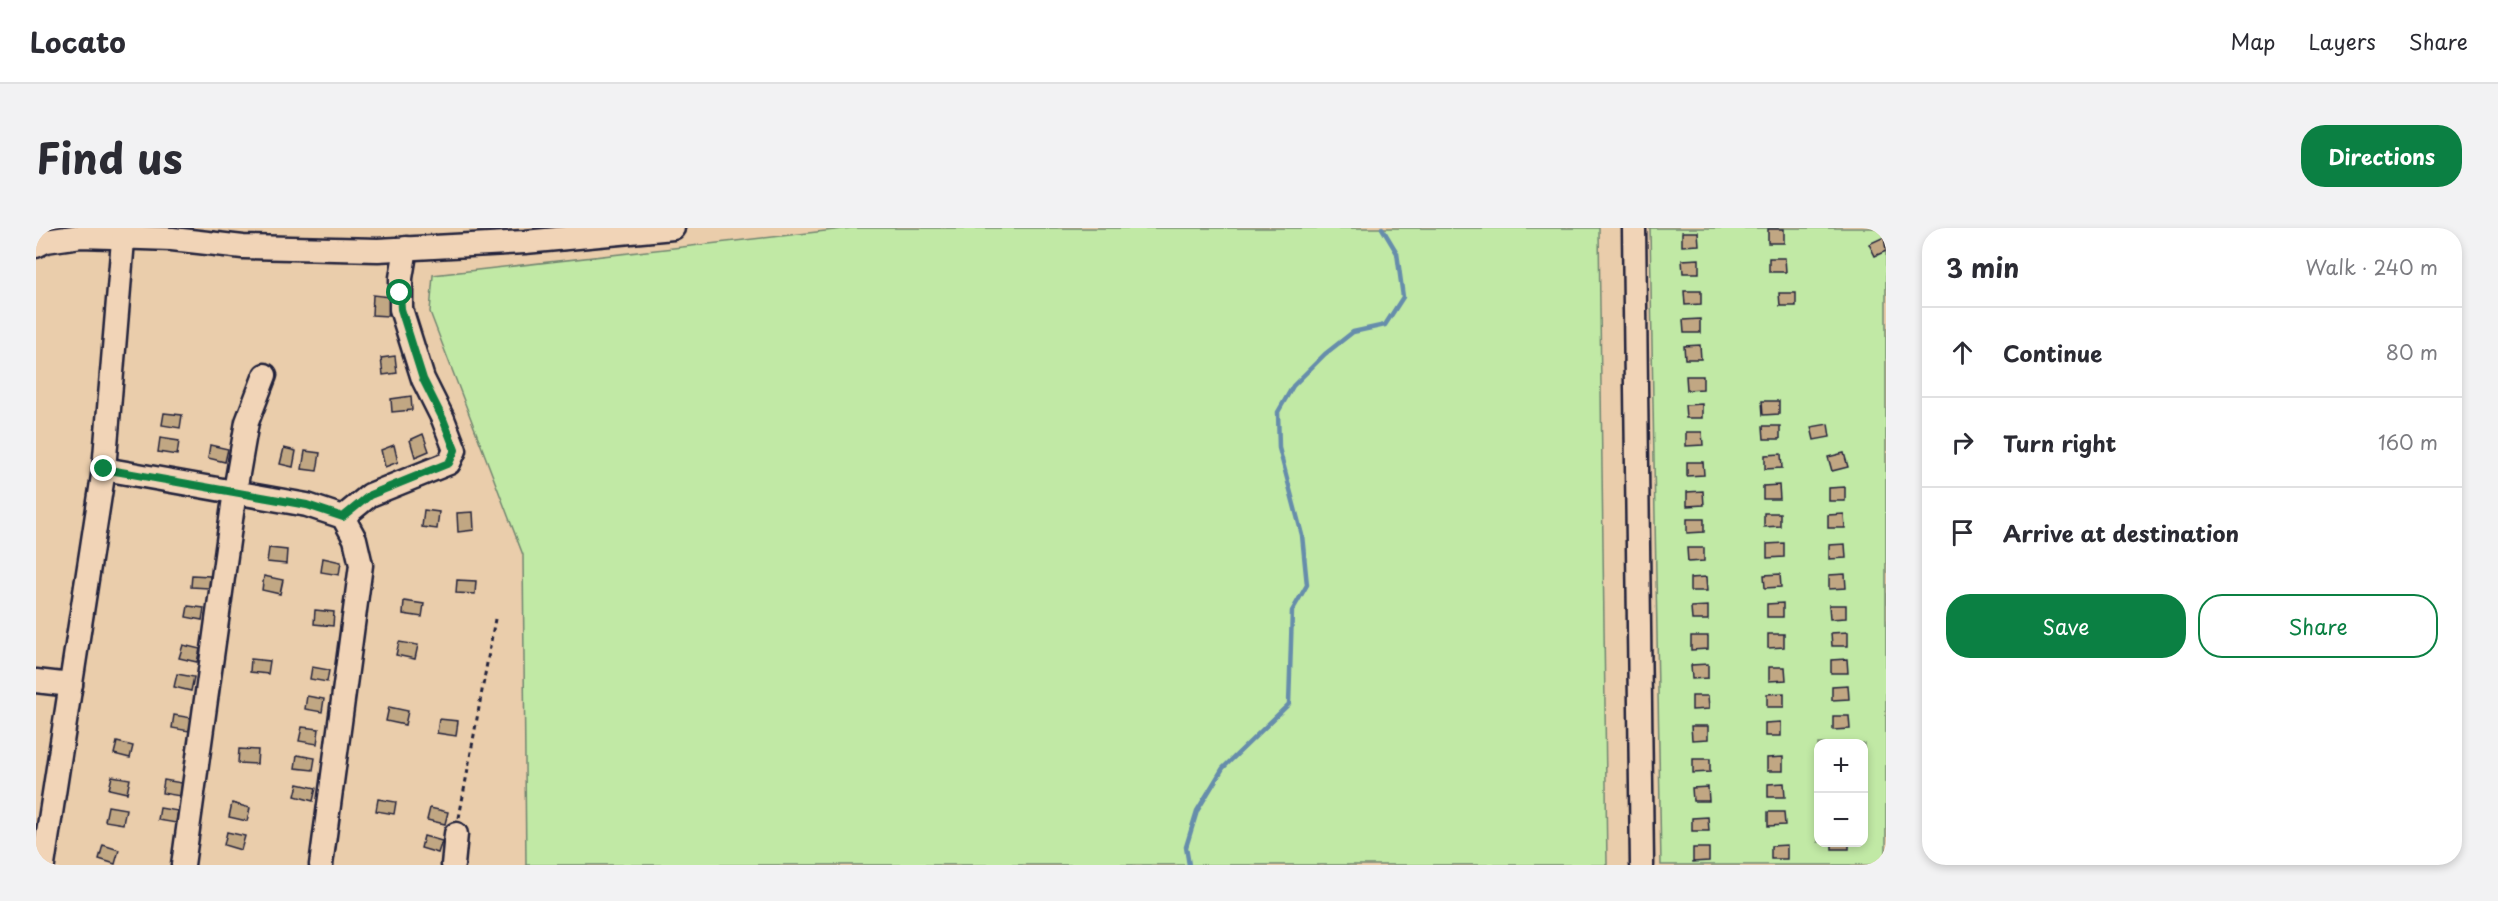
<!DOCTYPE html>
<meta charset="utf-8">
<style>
body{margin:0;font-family:"Playpen Sans",sans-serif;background:#f2f2f3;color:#2b2b33}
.controls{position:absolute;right:18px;bottom:18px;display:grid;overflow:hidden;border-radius:12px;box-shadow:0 3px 9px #0003}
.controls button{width:54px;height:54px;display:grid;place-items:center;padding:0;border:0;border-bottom:2px solid #e1e1e2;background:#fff;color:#2b2b33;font:30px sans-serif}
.stop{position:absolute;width:18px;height:18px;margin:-14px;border:4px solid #0b8043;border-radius:50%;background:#fff}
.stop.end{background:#0b8043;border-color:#fff;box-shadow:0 2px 6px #0008}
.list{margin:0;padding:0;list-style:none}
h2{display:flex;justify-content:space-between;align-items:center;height:78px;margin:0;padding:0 24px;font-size:26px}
h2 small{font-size:20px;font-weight:400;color:#7c7c81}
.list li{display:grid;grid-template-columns:39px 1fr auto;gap:18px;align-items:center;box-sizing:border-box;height:90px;padding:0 24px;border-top:2px solid #e1e1e2}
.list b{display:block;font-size:22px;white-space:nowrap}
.list em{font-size:20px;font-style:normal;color:#7c7c81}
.actions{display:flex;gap:12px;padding:18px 24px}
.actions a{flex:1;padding:14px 0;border:2px solid #0b8043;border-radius:24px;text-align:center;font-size:21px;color:#0b8043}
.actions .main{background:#0b8043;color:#fff}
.icon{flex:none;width:33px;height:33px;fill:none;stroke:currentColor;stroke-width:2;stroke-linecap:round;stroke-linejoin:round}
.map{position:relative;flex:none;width:1850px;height:637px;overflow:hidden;border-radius:24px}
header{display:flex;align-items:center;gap:36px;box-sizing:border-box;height:84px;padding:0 30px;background:#fff;border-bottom:2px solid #e1e1e2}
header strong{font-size:28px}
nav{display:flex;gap:33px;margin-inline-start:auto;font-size:21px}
.intro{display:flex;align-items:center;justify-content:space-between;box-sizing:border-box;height:144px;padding:0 36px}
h1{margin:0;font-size:42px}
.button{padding:15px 27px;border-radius:24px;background:#0b8043;color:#fff;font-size:21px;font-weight:700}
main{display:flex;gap:36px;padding:0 36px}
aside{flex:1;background:#fff;border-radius:24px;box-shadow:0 3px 9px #0003}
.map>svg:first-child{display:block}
.green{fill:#c1e9a5;stroke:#728670;stroke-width:1.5;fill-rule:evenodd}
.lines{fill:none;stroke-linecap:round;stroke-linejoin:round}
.stream{stroke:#668dab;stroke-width:4.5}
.building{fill:#c1a783;stroke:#22223b;stroke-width:1.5}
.minor-casing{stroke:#22223b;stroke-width:27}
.path{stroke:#22223b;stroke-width:3;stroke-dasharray:4.5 4.5;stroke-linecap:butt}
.minor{stroke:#f1d4b7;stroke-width:22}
.route{stroke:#0b8043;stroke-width:8}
</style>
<header>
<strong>Locato</strong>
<nav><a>Map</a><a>Layers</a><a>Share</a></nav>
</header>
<div class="intro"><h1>Find us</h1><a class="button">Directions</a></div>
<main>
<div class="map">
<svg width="1850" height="637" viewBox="0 0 1850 637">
<rect width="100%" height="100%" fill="#eacdab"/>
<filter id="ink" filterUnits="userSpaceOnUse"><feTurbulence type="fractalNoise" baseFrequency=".0167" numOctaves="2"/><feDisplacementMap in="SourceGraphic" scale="12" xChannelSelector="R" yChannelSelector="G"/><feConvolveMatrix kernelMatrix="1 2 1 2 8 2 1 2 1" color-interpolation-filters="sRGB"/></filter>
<g filter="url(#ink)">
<!-- green -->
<g class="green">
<polygon points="816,0 1563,0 1571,637 490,637 487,327 394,84 397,47"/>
<path d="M1614,0H1850V637H1625ZM1782,516H1828V614H1782Z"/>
</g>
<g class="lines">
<!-- stream -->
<polyline class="stream" points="1153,637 1150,619 1161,583 1187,540 1253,476 1256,383 1271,357 1266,307 1243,220 1242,184 1257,158 1289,126 1317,104 1349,97 1367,69 1361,25 1346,0"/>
</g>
<!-- building -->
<g class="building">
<rect x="1732" y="1" width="16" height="14"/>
<polygon points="1646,4 1662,4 1663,17 1646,18"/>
<polygon points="1848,9 1850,23 1839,28 1833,16"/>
<polygon points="1733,30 1749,30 1750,44 1733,44"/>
<polygon points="1663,31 1663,45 1647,45 1646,32"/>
<polygon points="1648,63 1665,63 1665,76 1649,77"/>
<polygon points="1743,65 1760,65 1760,78 1744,78"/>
<polygon points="337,67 354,69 352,88 336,87"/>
<polygon points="1664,91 1664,105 1648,105 1647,92"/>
<polygon points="1664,117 1665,131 1649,131 1648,118"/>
<polygon points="359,128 361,145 347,147 345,130"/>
<polygon points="1650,148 1667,148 1667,161 1651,162"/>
<polygon points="375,168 376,182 356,184 355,171"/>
<polygon points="1726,173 1743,173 1743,186 1727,187"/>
<polygon points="1666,176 1666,190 1650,190 1649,177"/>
<polygon points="128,185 146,187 144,200 126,197"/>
<polygon points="1792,196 1794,209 1778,212 1775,199"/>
<polygon points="1727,198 1744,198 1744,211 1728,211"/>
<polygon points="1650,204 1666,204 1667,217 1650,218"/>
<polygon points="387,206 393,223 379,229 374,212"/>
<polygon points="124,210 143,213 141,227 122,224"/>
<polygon points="174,217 192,221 189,234 172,230"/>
<polygon points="358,217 362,234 349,239 345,222"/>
<polygon points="248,220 260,223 257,239 244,236"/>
<polygon points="269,223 284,225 281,243 266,241"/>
<polygon points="1808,225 1812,239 1796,243 1792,229"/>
<polygon points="1745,226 1746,240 1729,241 1729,227"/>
<polygon points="1651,234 1667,234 1668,247 1651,248"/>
<polygon points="1743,257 1744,271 1727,271 1727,258"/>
<polygon points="1809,259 1809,273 1793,273 1793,260"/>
<polygon points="1667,263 1668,277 1651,278 1651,264"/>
<polygon points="388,282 403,284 401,301 386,299"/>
<polygon points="437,284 438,302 422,304 421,285"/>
<polygon points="1728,285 1744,285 1744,298 1728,299"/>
<polygon points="1808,286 1809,300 1792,300 1792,287"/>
<polygon points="1651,291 1668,291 1668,304 1651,305"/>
<polygon points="1748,315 1748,329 1731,330 1731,316"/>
<polygon points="1809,316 1810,330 1793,331 1793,317"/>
<polygon points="233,320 251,322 250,336 231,334"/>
<polygon points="1651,320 1668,320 1668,333 1652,334"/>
<polygon points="287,330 305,334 303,347 285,344"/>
<polygon points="1744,346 1745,359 1729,360 1728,347"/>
<polygon points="1809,346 1810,360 1793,361 1793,347"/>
<polygon points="156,347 174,348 173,360 155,359"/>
<polygon points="228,348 247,352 244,366 226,362"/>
<polygon points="1670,349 1671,363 1654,363 1654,350"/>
<polygon points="421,352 440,353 439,366 420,365"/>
<polygon points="368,373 388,376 386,389 367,386"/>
<polygon points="1747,375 1747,389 1731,389 1731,376"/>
<polygon points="1793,377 1810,377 1810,390 1794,391"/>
<polygon points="152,378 168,380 166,392 150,389"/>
<polygon points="1672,378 1672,392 1656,392 1655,379"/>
<polygon points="279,382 298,384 297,398 278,396"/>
<polygon points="1812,404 1812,418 1796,418 1795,405"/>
<polygon points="1732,406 1748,406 1748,419 1732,420"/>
<polygon points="1655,408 1672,408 1672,421 1655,422"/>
<polygon points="363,414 382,417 379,431 360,427"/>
<polygon points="147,417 164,421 161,434 143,430"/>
<polygon points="215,431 234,433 232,446 214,444"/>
<polygon points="1811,431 1812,445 1795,445 1795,432"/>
<polygon points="1672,436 1672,450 1656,451 1655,437"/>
<polygon points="276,439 293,442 291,454 274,451"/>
<polygon points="1733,439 1749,439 1750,452 1733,453"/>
<polygon points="141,446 158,449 155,463 138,459"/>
<polygon points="1812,457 1813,471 1796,472 1796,458"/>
<polygon points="1748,465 1748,479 1731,479 1731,466"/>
<polygon points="271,468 288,471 286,484 269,481"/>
<polygon points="1656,468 1672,468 1673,481 1656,482"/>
<polygon points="353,479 372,483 369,497 350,493"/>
<polygon points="138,487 156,490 153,503 136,500"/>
<polygon points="1797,488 1813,488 1814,501 1797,502"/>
<polygon points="403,491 422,493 420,508 401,505"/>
<polygon points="1745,494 1745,508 1729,508 1729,495"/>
<polygon points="1655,498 1672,498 1672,511 1656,512"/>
<polygon points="266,499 283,501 281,516 263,513"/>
<polygon points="81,514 97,518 94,530 78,526"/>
<polygon points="203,521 222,522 221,536 202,535"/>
<polygon points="261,527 279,530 277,542 259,540"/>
<polygon points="1747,529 1747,543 1731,543 1731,530"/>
<polygon points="1657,531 1674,531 1674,544 1657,545"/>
<polygon points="76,548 94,551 91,565 73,561"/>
<polygon points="128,552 146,555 144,568 126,565"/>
<polygon points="1748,555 1749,569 1732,569 1732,556"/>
<polygon points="262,556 280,560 277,573 259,568"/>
<polygon points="1672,559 1673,573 1657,573 1656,560"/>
<polygon points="342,571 360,574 358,586 340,583"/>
<polygon points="196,575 214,580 211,593 193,589"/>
<polygon points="72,578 90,581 87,596 69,593"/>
<polygon points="124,580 142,583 140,595 122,592"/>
<polygon points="394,580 412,584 409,596 391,592"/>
<polygon points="1732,584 1748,584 1749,597 1732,598"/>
<polygon points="1672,589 1673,603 1656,603 1656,590"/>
<polygon points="191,604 209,608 205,622 188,617"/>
<polygon points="388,608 406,613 402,625 385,620"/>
<rect x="1796" y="614" width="17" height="7"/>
<polygon points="67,617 83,622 79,636 63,631"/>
<polygon points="1751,617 1751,631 1735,631 1735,618"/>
<polygon points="1657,620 1673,620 1673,633 1657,634"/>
</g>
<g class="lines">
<defs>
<g id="minor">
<polyline points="1598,0 1606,637"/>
<polyline points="0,18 10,13 45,8 136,11 207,19 342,22 489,14 637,0"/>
<polyline points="68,241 271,277 307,289 319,311 325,337 285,637"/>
<polyline points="307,289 334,267 413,235 419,222 407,191 387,151 365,81 365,50 370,20"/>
<polyline points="0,453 35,457"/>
<polyline points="7,637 68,241 88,0"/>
<polyline points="147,637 199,263 211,194 229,147"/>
<polyline points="417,637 420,606"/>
</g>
</defs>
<!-- minor casing -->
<use href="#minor" class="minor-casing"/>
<!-- path -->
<polyline class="path" points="423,590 459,391"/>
<!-- minor -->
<use href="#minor" class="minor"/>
</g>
</g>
<g class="lines" filter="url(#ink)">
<!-- route -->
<polyline class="route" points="68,241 271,277 307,289 334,267 413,235 419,222 407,191 387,151 365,81 364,65"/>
</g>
</svg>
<div class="controls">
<button>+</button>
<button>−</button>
</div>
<div class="stop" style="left:364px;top:65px"></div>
<div class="stop end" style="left:68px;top:241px"></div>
</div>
<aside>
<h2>3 min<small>Walk · 240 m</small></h2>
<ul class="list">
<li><svg class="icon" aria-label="ahead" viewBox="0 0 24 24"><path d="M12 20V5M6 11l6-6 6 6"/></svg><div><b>Continue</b></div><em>80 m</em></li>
<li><svg class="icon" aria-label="right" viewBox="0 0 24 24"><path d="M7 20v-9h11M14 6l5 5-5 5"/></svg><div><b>Turn right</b></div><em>160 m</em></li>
<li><svg class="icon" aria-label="arrive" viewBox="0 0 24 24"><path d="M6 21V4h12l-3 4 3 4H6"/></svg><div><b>Arrive at destination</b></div></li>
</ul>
<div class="actions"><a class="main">Save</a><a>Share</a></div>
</aside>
</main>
